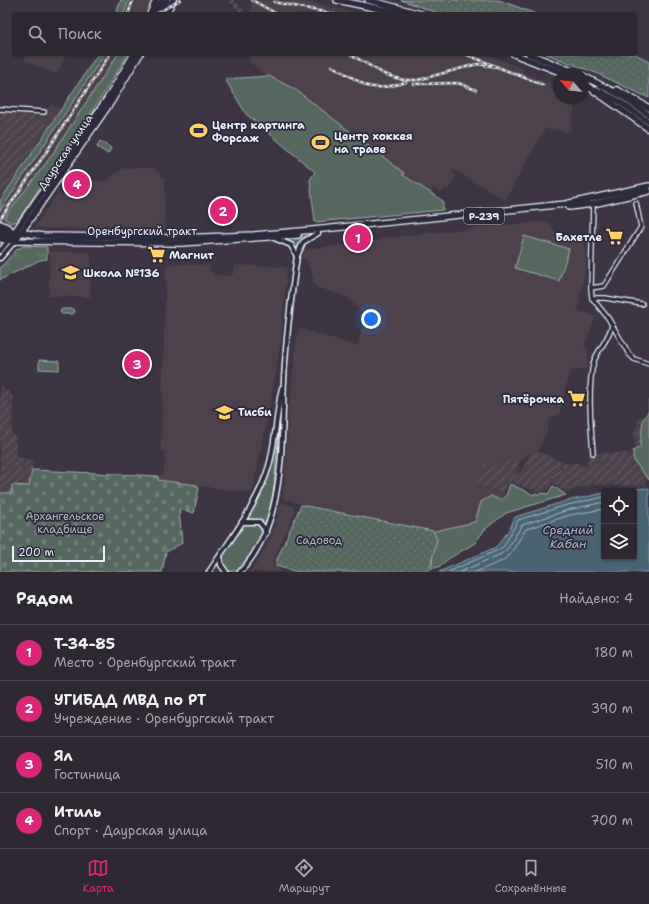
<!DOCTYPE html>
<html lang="ru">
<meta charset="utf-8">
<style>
body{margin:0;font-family:"Shantell Sans",sans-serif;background:#3a343f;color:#f1f3f6}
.controls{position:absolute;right:12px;bottom:12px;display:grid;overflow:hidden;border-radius:4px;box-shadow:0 1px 3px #0004}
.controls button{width:36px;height:36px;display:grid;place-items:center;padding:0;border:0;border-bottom:1px solid #49444e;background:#2e2833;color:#f1f3f6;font:20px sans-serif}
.compass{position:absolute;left:553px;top:68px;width:36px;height:36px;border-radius:50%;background:#2e2833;box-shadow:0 1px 3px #0004;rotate:298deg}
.scale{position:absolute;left:12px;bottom:10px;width:93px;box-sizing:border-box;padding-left:4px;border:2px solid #e8f1f8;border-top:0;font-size:11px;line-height:14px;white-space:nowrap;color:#e8f1f8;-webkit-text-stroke:3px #2f2a3d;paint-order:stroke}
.you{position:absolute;left:371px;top:319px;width:14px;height:14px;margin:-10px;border:3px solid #fff;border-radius:50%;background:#1a73e8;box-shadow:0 0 0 6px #1a73e833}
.badge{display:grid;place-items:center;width:26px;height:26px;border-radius:50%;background:#db2777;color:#fff;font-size:13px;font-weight:700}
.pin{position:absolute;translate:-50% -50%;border:2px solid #fff;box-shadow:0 1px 4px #0006}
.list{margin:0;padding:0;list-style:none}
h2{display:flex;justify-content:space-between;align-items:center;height:52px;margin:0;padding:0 16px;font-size:17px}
h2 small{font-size:13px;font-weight:400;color:#a7a6ac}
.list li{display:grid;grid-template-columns:26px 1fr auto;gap:12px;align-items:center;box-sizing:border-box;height:56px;padding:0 16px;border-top:1px solid #49444e}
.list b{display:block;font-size:15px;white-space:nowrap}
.list p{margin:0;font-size:13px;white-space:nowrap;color:#a7a6ac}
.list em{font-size:13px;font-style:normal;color:#a7a6ac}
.icon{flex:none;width:22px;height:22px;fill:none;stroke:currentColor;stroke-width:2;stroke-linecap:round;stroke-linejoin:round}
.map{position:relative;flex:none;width:649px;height:572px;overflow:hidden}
.search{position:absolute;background:#2e2833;box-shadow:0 1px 3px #0004;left:12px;right:12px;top:12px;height:44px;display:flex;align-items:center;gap:10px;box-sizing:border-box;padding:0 14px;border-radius:4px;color:#a7a6ac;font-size:15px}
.sheet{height:276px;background:#2e2833}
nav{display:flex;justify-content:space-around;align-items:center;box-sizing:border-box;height:56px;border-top:1px solid #49444e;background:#2e2833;font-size:11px;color:#a7a6ac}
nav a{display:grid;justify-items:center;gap:2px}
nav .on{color:#db2777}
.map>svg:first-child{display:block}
.built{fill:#4e424c}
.industrial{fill:url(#industrial-furrows)}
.grass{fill:#566861;stroke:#9facac}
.cemetery{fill:url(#cemetery-stones);stroke:#9facac}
.park{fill:url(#park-tufts);stroke:#9facac}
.garden{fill:url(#garden-dots);stroke:#9facac}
.water{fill:#4a6373;stroke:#899ca8}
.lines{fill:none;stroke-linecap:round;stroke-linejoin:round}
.shore{stroke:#a9b8c3;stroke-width:1}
.tertiary-tunnel{stroke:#57515f;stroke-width:4;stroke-dasharray:4 2;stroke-linecap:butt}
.minor-casing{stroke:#e8f1f8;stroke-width:6}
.tertiary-casing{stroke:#e8f1f8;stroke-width:7}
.primary-casing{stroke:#e8f1f8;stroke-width:8}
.minor{stroke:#2f2a3d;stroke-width:3.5}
.tertiary{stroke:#2f2a3d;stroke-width:4}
.primary{stroke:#2f2a3d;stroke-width:5.5}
.rail-casing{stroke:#e8f1f8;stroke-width:2.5}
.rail{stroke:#2f2a3d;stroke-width:1;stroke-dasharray:3;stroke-linecap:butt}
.labels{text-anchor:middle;stroke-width:3.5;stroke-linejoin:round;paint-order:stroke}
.shield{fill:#2f2a3d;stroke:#b0b5c0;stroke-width:1}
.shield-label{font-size:10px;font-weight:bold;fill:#e8f1f8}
.poi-label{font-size:11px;font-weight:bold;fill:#e8f1f8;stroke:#2f2a3d;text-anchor:start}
.street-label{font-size:11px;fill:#e8f1f8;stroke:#2f2a3d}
.park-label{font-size:11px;fill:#aebabc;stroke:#2f2a3d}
.water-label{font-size:12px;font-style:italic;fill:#a9b8c3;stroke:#2f2a3d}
</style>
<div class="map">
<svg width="649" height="572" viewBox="0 0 649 572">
<defs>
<pattern id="industrial-furrows" width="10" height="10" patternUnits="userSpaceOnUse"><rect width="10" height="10" fill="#4e424c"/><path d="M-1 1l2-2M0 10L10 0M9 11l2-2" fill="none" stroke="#685e67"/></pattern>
<pattern id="cemetery-stones" width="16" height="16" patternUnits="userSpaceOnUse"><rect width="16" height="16" fill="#566861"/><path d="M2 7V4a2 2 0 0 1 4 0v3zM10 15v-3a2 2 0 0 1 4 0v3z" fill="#6e7e78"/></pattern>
<pattern id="park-tufts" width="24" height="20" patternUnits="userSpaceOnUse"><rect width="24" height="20" fill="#566861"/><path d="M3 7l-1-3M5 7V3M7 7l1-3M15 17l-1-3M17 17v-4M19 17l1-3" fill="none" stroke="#6e7e78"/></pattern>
<pattern id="garden-dots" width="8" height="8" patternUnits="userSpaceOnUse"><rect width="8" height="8" fill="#566861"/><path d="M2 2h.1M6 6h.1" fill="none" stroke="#6e7e78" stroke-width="1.8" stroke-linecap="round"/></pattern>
</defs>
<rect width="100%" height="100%" fill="#3d3544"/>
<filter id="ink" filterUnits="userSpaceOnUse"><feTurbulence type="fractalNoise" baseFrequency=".025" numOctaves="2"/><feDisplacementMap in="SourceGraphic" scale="8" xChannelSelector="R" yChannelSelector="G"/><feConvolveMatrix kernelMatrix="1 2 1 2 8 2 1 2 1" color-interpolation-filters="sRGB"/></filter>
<g filter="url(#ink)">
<!-- built -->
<g class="built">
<polygon points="120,0 153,0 147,14 115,14"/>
<polygon points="252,0 299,0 360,14 250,14"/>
<polygon points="25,54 67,54 56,74 25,61"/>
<polygon points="97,54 129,54 110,86 20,221 9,225 0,222 0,200 59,111 48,126 0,199 0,113 30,114 38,117 52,104 61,109"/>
<polygon points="250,54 485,54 524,69 523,73 552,84 550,89 559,92 559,98 576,98 570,132 545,129 505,200 454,170 452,173 456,176 448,190 445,188 442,193 434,189 431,194 403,175 404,173 296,90 258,70 250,61"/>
<polygon points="124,168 153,168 165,178 165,229 34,228 58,192 61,195 89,194 93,180 104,182"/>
<polygon points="547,221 557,233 564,235 584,235 586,265 578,310 595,316 585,346 588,350 587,369 570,371 559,414 549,419 547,431 538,451 531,451 519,462 503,458 496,467 484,463 477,487 505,494 510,510 437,539 283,499 289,411 298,328 357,346 365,318 348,297 316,287 306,259 302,258 304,250 360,242 362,243 382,240 382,238"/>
<polygon points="50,252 91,252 90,297 49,296"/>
<polygon points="166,264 210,265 211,271 214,275 228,276 233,274 235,265 287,267 281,341 270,406 252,493 158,480 158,476 164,474 165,451 161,450"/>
<polygon points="281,502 293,506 295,511 272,563 282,572 249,572 261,557 272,535"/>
</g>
<!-- industrial -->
<g class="industrial">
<polygon points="0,112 32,114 47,126 0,198"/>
<polygon points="0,385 13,396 12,434 16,437 16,457 34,460 29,487 11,493 0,493"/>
<polygon points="640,416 644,418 646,486 590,485 566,492 552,482 548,490 537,492 509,481 504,493 477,486 484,463 496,466 503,458 519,462 516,475 522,470 531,451 535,450 568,464 575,462 586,467 590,452 592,453 636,453 634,431"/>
</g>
<!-- grass -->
<g class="grass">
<polygon points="121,0 129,0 124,14 116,14"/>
<polygon points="98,54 105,54 0,211 0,201"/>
<polygon points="118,54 128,54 102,96 22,214 17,221 11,223 4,218 49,159"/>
<polygon points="269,76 296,90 404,173 403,175 443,201 443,210 315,222 310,180 315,172 246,114 225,79"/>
<polygon points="100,141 111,148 108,154 97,147"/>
<polygon points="307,236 301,241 297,254 293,244 281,239"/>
<polygon points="524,236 569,249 559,281 515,268"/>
<polygon points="39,360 59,361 59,370 39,369"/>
<path d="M283,389L273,494L265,528C263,520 254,518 247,519C273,480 276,434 283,389Z"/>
<polygon points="649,400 649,480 634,461 633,451 640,447 643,420 649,410"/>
<polygon points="510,484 534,495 535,493 539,495 542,493 548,494 553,486 566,495 506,513 485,529 475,543 448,559 440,566 432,569 433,544 426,533 475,522 481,502 491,496 500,500 506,496"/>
<path d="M245,523C254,523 261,524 262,535L252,554L238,571H226L220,558Z"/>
</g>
<!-- cemetery -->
<polygon class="cemetery" points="32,470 158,476 158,480 197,485 199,488 194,513 179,509 182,543 166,552 162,572 0,572 0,493 11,493 12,485 29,486"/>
<!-- park -->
<g class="park">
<polygon points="24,246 47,247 47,259 40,260 0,280 0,268 17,249"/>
<polygon points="62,309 74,309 75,312 73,314 62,314 60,312"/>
</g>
<!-- garden -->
<g class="garden">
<polygon points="401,0 499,0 536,14 440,14"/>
<polygon points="546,54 635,54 649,61 649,98 596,73"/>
<polygon points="301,505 433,531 437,539 429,572 297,572 276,566 277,559"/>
</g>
<!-- water -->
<polygon class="water" points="649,488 649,572 439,572 496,547 509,530 515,517 566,501 604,493 604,557 634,557 634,491 609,491"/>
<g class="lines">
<!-- shore -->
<g class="shore">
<polyline points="448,572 498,550 504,546 518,520 567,505 604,497"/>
<polyline points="460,572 501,554 508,548 522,525 568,510 604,502"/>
<polyline points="475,572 502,561 509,556 526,529 570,515 604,509"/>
</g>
<!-- tertiary-tunnel -->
<polyline class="tertiary-tunnel" points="231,0 244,14"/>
<defs>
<g id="minor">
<polyline points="0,109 44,112"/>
<polyline points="593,204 591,288 592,298 608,318 629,354 634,359 649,364"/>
<polyline points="591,288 604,286 641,227 636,203"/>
<polyline points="592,298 605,298 642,304"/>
<path d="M593,453C591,428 587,385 594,361C599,348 609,339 612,325"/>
</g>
<g id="tertiary">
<polyline points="274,238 291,245 297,256"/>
<polyline points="0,251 9,240"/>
<polyline points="0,258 15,241"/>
<polyline points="242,522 259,522 264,528 266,533"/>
<polyline points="220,556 221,565 226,572"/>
<path d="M209,572C231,538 257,506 269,466C276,441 276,414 282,388"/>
<path d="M240,572C286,524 281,443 284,380C286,339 291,297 297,256L303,242L318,233"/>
</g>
<g id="primary">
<polyline points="337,0 403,14"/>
<polyline points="368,0 421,14"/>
<polyline points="150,14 156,0"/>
<polyline points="154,14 162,0"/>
<polyline points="160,14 167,0"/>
<polyline points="166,14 173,0"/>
<polyline points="514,54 565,74"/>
<polyline points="529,54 579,74"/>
<polyline points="583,76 620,95 649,115"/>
<polyline points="583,83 649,129"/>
<polyline points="597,90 617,100 649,122"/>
<polyline points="617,90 649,108"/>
<polyline points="569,207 593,204 649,191"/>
<polyline points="0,224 9,228"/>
<polyline points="0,229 43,236 180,238 254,235 313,230 566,204 649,186"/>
<polyline points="0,234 14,236"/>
<polyline points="0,239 15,241 181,243 298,235"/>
<polyline points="9,240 107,99 134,54"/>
<polyline points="15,241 111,102 140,54"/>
</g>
</defs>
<!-- minor casing -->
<use href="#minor" class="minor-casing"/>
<!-- tertiary casing -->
<use href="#tertiary" class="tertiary-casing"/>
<!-- primary casing -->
<use href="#primary" class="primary-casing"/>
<!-- minor -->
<use href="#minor" class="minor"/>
<!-- tertiary -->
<use href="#tertiary" class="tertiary"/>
<!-- primary -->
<use href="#primary" class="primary"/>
<defs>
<g id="rail">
<polyline points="252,0 277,14"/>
<polyline points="274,2 334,14"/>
<polyline points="128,14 133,0"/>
<polyline points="156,14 180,0"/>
<polyline points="350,54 384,74 403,80 418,80 477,64 498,67"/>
<polyline points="465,54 543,85"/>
<path d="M332,66L367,86C381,89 393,86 406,82"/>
<polyline points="414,84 458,83 476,90"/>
<polyline points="0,219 45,154 110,54"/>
</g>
</defs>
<!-- rail casing -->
<use href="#rail" class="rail-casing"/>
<!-- rail -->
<use href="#rail" class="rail"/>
</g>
</g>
<!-- icons -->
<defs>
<symbol id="stadium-bare" viewBox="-9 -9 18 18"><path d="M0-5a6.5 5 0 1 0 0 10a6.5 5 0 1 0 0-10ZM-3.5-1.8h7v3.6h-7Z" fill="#ffd166" stroke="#2f2a3d" stroke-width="2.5" paint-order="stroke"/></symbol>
<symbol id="supermarket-bare" viewBox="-9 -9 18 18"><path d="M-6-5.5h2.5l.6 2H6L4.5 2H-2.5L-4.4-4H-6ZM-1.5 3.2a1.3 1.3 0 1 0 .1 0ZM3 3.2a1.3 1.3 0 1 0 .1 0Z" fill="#ffd166" stroke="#2f2a3d" stroke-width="2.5" paint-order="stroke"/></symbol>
<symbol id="school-bare" viewBox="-9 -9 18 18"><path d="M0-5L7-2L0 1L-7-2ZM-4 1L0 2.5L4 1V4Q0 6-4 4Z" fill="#ffd166" stroke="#2f2a3d" stroke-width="2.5" paint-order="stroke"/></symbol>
<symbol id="university-bare" viewBox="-9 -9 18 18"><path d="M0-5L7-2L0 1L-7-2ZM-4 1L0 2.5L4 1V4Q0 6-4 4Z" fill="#ffd166" stroke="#2f2a3d" stroke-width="2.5" paint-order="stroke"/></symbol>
</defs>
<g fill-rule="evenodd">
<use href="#stadium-bare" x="186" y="118" width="25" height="25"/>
<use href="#stadium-bare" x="308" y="130" width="25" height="25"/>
<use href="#supermarket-bare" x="602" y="224" width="25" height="25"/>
<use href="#supermarket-bare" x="144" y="242" width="25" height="25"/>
<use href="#school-bare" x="58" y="260" width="25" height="25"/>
<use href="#supermarket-bare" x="564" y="386" width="25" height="25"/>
<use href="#university-bare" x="212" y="400" width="25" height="25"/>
</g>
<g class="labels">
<!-- shield labels -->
<rect class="shield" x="464" y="208" width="40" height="16" rx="3"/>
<g class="shield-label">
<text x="484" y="220">Р-239</text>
</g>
<!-- poi labels -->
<g class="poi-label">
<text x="212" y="129">Центр картинга<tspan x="212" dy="13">Форсаж</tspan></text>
<text x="334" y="140">Центр хоккея<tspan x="334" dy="13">на траве</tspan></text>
<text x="602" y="241" text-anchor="end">Бахетле</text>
<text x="169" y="259">Магнит</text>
<text x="83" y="277">Школа №136</text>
<text x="564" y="403" text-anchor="end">Пятёрочка</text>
<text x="238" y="416">Тисби</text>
</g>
<!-- street labels -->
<g class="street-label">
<text transform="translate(65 152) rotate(-56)" y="4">Даурская улица</text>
<text x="142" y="235">Оренбургский тракт</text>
</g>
<!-- park labels -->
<g class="park-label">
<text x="65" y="520">Архангельское<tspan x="65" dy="13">кладбище</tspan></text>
<text x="319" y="544">Садовод</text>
</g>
<!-- water labels -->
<g class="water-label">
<text x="568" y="534">Средний<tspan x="568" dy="14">Кабан</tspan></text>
</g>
</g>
</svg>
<div class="controls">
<button><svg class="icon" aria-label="locate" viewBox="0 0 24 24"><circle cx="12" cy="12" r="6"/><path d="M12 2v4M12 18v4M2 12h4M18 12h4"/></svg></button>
<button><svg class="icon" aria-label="layers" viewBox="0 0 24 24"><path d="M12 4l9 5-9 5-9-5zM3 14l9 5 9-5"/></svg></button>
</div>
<svg class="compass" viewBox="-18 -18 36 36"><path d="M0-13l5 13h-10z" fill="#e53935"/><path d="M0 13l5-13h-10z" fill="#a7a6ac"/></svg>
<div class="scale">200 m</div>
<div class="you"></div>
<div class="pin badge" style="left:358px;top:238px">1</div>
<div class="pin badge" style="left:223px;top:211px">2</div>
<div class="pin badge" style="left:137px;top:364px">3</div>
<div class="pin badge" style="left:77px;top:184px">4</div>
<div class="search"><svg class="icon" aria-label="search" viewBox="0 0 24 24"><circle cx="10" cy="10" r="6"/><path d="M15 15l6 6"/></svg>Поиск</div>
</div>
<section class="sheet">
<h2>Рядом<small>Найдено: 4</small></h2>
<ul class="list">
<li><span class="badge">1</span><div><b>T-34-85</b><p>Место · Оренбургский тракт</p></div><em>180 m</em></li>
<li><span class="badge">2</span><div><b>УГИБДД МВД по РТ</b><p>Учреждение · Оренбургский тракт</p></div><em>390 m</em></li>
<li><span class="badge">3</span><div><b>Ял</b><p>Гостиница</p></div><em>510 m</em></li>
<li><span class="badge">4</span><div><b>Итиль</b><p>Спорт · Даурская улица</p></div><em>700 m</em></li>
</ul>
</section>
<nav>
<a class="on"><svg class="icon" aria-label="map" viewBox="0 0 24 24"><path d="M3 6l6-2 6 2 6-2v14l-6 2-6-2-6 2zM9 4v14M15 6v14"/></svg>Карта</a>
<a><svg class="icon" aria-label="directions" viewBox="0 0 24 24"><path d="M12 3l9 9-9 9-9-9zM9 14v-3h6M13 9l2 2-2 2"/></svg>Маршрут</a>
<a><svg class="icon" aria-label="saved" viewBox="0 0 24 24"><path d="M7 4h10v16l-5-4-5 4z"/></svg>Сохранённые</a>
</nav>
